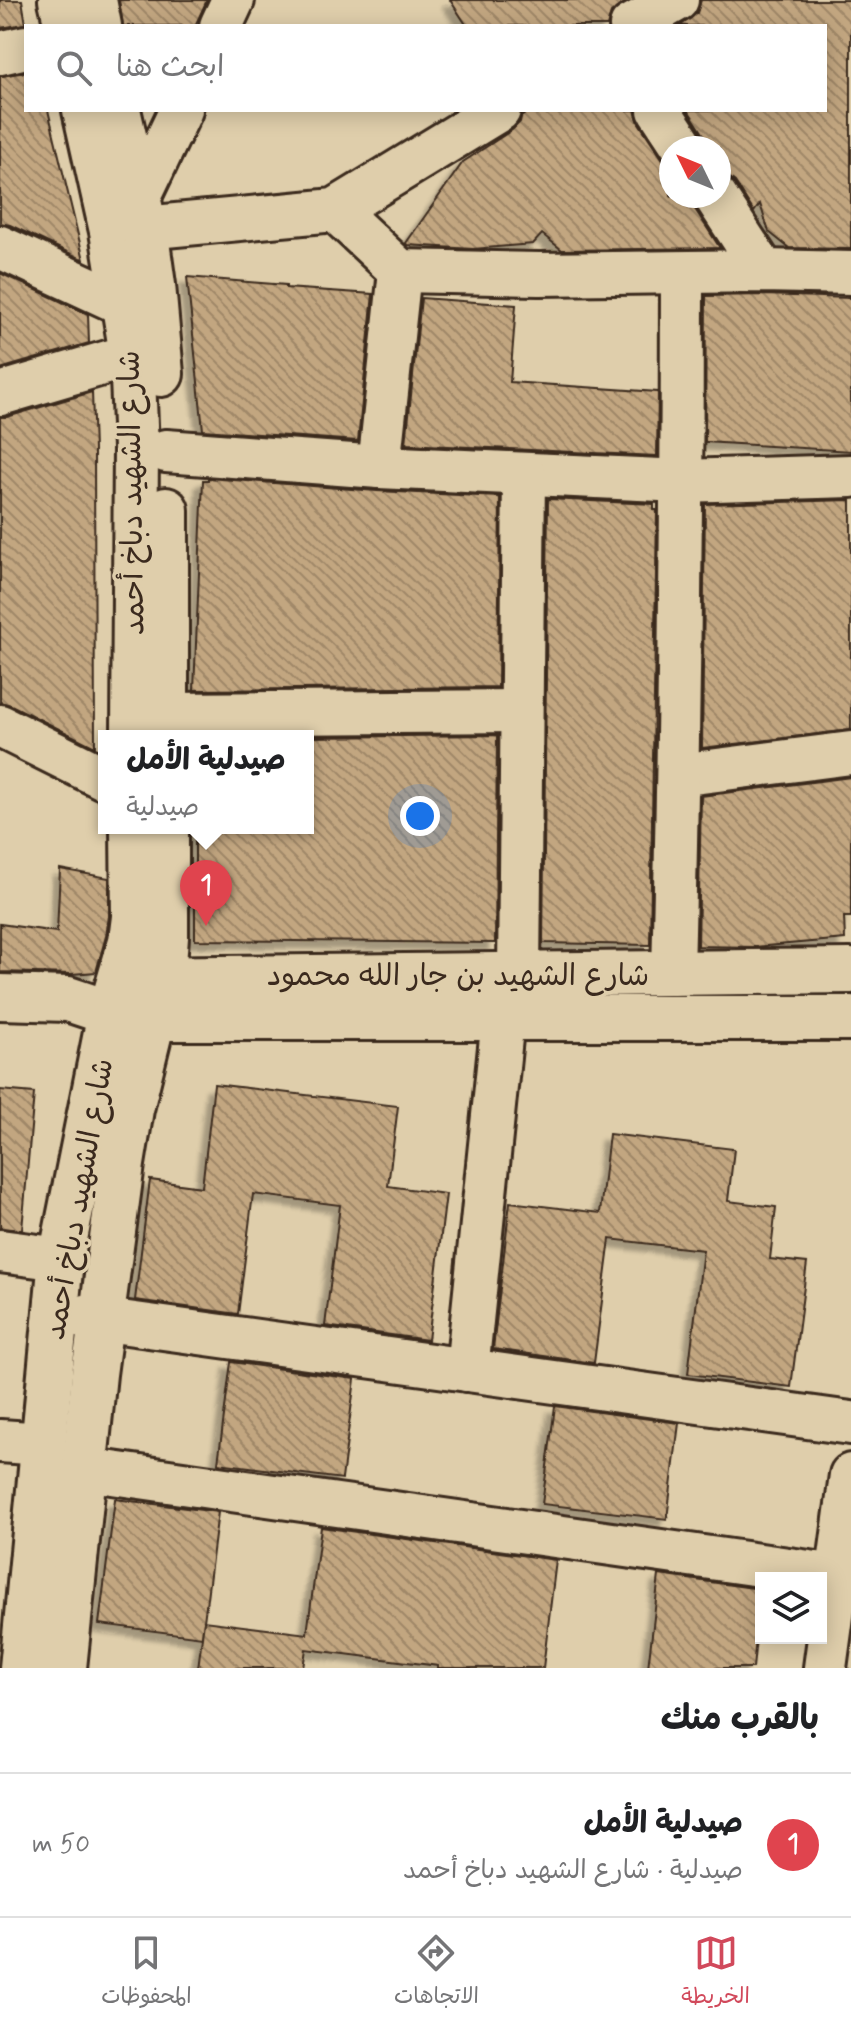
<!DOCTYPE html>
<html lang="ar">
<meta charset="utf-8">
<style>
body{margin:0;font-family:Mynerve,"Playpen Sans Arabic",sans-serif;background:#f2f2f2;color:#202124;direction:rtl}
.controls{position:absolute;right:24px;bottom:24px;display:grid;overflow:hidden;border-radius:0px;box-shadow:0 4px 20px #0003}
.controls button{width:72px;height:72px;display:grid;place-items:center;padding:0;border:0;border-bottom:2px solid #e0e0e0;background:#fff;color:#202124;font:40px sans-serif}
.compass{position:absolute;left:659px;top:136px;width:72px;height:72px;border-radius:50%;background:#fff;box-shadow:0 4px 20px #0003;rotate:313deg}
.you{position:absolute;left:420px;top:816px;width:28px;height:28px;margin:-20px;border:6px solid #fff;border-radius:50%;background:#1a73e8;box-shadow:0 0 0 12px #1a73e833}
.badge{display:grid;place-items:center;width:52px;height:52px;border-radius:50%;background:#d1495b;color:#fff;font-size:26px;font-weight:700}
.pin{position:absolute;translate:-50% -66px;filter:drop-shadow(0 2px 4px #0008)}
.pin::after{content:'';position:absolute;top:42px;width:28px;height:24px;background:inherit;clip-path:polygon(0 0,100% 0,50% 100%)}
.popup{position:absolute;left:98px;top:730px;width:216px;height:104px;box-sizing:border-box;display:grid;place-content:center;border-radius:0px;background:#fff;filter:drop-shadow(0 2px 6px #0005);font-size:26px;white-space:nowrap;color:#757577}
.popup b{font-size:30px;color:#202124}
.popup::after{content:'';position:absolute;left:50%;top:100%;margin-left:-16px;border:16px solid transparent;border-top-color:#fff}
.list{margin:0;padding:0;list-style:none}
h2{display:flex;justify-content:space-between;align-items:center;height:104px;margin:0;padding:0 32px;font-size:34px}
h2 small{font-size:26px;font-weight:400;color:#757577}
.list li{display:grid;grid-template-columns:52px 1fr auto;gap:24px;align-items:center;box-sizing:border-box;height:144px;padding:0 32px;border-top:2px solid #e0e0e0}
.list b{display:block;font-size:30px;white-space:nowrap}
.list p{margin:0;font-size:26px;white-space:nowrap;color:#757577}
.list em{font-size:26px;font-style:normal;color:#757577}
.icon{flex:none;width:44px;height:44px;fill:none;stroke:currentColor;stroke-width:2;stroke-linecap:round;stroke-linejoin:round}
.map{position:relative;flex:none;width:851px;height:1668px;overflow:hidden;direction:ltr}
.search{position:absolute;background:#fff;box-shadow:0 4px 20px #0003;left:24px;right:24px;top:24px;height:88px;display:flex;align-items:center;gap:20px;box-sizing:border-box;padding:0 28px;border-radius:0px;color:#757577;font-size:30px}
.sheet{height:248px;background:#fff}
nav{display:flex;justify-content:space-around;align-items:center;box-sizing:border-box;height:112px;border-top:2px solid #e0e0e0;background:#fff;font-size:22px;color:#757577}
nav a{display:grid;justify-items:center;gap:4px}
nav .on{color:#d1495b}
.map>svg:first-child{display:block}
.building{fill:url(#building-back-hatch);stroke:#3b2a1e;stroke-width:2;filter:url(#shadow)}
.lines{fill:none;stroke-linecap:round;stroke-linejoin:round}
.street-casing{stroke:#3b2a1e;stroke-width:48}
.secondary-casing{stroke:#3b2a1e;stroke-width:50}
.street{stroke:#dfceab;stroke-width:42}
.secondary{stroke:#dfceab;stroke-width:44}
.labels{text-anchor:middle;stroke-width:7;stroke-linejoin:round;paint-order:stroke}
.street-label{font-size:30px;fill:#3b2a1e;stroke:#dfceab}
</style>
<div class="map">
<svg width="851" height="1668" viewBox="0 0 851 1668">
<defs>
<pattern id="building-back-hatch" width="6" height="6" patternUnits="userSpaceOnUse" patternTransform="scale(2)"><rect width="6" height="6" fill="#c2a680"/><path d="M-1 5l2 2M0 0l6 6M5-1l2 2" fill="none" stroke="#9f8768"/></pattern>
<filter id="shadow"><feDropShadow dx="-7" dy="7" stdDeviation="2" flood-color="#0004"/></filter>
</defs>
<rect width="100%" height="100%" fill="#dfceab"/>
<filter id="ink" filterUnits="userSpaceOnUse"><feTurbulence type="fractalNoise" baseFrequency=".0125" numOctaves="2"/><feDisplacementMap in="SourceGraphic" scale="16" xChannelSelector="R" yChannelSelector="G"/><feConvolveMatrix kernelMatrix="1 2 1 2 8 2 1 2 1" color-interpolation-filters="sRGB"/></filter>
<g filter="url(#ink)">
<!-- building -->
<g class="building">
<polygon points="0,0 22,0 26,24 0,28"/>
<polygon points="119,0 207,0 195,26 123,26"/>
<polygon points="450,0 628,0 611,13 607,26 467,26"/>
<polygon points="701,0 851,0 851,249 789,248 769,232 760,204 754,212 735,182 726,175 719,173 719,148 708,148 704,135 688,110 825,110 825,26 680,26 697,13"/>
<polygon points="26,72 26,110 48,110 84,260 10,225 0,223 0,76"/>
<polygon points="530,110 635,110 639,123 664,161 671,168 671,196 691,196 695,209 720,248 562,250 542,234 533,244 473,249 407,245 406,243 463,162 512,130 520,122 521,117"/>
<polygon points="0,273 88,314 89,343 0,369"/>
<polygon points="187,277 286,285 286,288 373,294 358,441 203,430"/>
<polygon points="764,295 851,298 851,451 705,442 706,296"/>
<polygon points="421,298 516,305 510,382 658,392 657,456 406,444"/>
<polygon points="92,392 94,450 95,747 11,705 0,702 0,417 7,417"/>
<polygon points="208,478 377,491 500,497 498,687 194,690 203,480 208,480"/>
<polygon points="548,499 654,504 654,510 657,510 650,945 543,943"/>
<polygon points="851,500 851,730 702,748 705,504"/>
<polygon points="497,735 495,943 195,940 195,828 308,828 308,737"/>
<polygon points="851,777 851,917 844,917 845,939 754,947 698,946 701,796"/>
<polygon points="60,869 109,878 109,916 106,936 96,972 72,974 0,972 0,924 57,932"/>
<polygon points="214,1084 398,1106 388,1186 446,1194 428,1340 325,1326 340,1205 253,1194 238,1314 135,1300 150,1180 202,1187"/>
<polygon points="0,1090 34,1093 22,1230 0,1228"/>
<polygon points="609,1134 734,1149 728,1201 776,1207 770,1259 807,1263 791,1387 688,1374 703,1250 659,1245 610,1239 594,1363 493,1349 510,1202 600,1213"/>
<polygon points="231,1362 355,1379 342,1479 218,1463"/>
<polygon points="555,1406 679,1423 667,1519 542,1504"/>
<polygon points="115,1499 218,1512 202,1637 99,1624"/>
<polygon points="321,1527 556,1560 543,1668 438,1668 438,1666 306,1649 303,1668 198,1668 204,1621 307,1634"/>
<polygon points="659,1575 761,1589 753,1668 648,1668"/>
</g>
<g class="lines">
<defs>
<g id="street">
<polyline points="221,26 233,0"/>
<polyline points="631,26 677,0"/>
<polyline points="0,53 26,47"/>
<polyline points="659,110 684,148"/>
<polyline points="715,196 764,271"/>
<polyline points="138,200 181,110"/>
<polyline points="335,210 400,271 539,274 764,271 851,273"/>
<polyline points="112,231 335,210 499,110"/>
<polyline points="0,247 123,304"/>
<polyline points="0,394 132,355"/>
<polyline points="166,451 379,467 682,481 851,476"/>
<polyline points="379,467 400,271"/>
<polyline points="166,714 521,711"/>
<polyline points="0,726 104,778"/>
<polyline points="678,775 851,753"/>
<polyline points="519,974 524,474"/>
<path d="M673,974C679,740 682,507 682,274"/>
<polyline points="0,1251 61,1259"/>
<polyline points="55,1313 851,1423"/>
<polyline points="467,1370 503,1018"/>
<polyline points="0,1441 44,1444"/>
<polyline points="84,1469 837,1576"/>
<polyline points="825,1668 851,1475"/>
</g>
<g id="secondary">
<polyline points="61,0 67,26"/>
<polyline points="94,0 99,26"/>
<polyline points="85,110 112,231 132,355 136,448 134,736"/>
<polyline points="118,110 145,228 153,285 161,374"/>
<polyline points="166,510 166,736"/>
<polyline points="135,979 851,971"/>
<polyline points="0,997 68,999 110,1013 154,1018 851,1018"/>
<polyline points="22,1668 61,1259 110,1013 131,941 134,917 133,828"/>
<polyline points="64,1668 94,1374 122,1164 131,1109 163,978 166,937 166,828"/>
</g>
</defs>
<!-- street casing -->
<use href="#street" class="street-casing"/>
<!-- secondary casing -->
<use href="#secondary" class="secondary-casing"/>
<!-- street -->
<use href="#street" class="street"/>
<!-- secondary -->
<use href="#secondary" class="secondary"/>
</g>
</g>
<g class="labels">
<!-- street labels -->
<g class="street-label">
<text transform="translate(131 493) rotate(-91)" y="10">شارع الشهيد دباخ أحمد</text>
<text x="458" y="985">شارع الشهيد بن جار الله محمود</text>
<text transform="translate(78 1199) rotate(-80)" y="10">شارع الشهيد دباخ أحمد</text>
</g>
</g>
</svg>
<div class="controls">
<button><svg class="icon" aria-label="layers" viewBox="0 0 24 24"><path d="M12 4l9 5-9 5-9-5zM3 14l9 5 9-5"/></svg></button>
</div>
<svg class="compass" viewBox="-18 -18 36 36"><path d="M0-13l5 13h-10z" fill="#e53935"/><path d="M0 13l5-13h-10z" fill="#757577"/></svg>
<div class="you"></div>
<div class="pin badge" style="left:206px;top:926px;background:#e0444e">1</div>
<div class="popup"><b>صيدلية الأمل</b>صيدلية</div>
<div class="search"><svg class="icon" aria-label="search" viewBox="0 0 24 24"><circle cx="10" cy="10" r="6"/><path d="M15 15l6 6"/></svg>ابحث هنا</div>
</div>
<section class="sheet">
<h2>بالقرب منك<small></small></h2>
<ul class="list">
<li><span class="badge" style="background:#e0444e">1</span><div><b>صيدلية الأمل</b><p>صيدلية · شارع الشهيد دباخ أحمد</p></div><em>50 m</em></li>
</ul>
</section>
<nav>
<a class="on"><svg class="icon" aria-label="map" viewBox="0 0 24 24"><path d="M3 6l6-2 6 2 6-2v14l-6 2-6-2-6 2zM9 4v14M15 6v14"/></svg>الخريطة</a>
<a><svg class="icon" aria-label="directions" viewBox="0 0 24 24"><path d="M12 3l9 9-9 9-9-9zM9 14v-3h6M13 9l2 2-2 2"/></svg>الاتجاهات</a>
<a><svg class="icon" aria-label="saved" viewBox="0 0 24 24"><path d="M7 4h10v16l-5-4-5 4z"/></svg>المحفوظات</a>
</nav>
